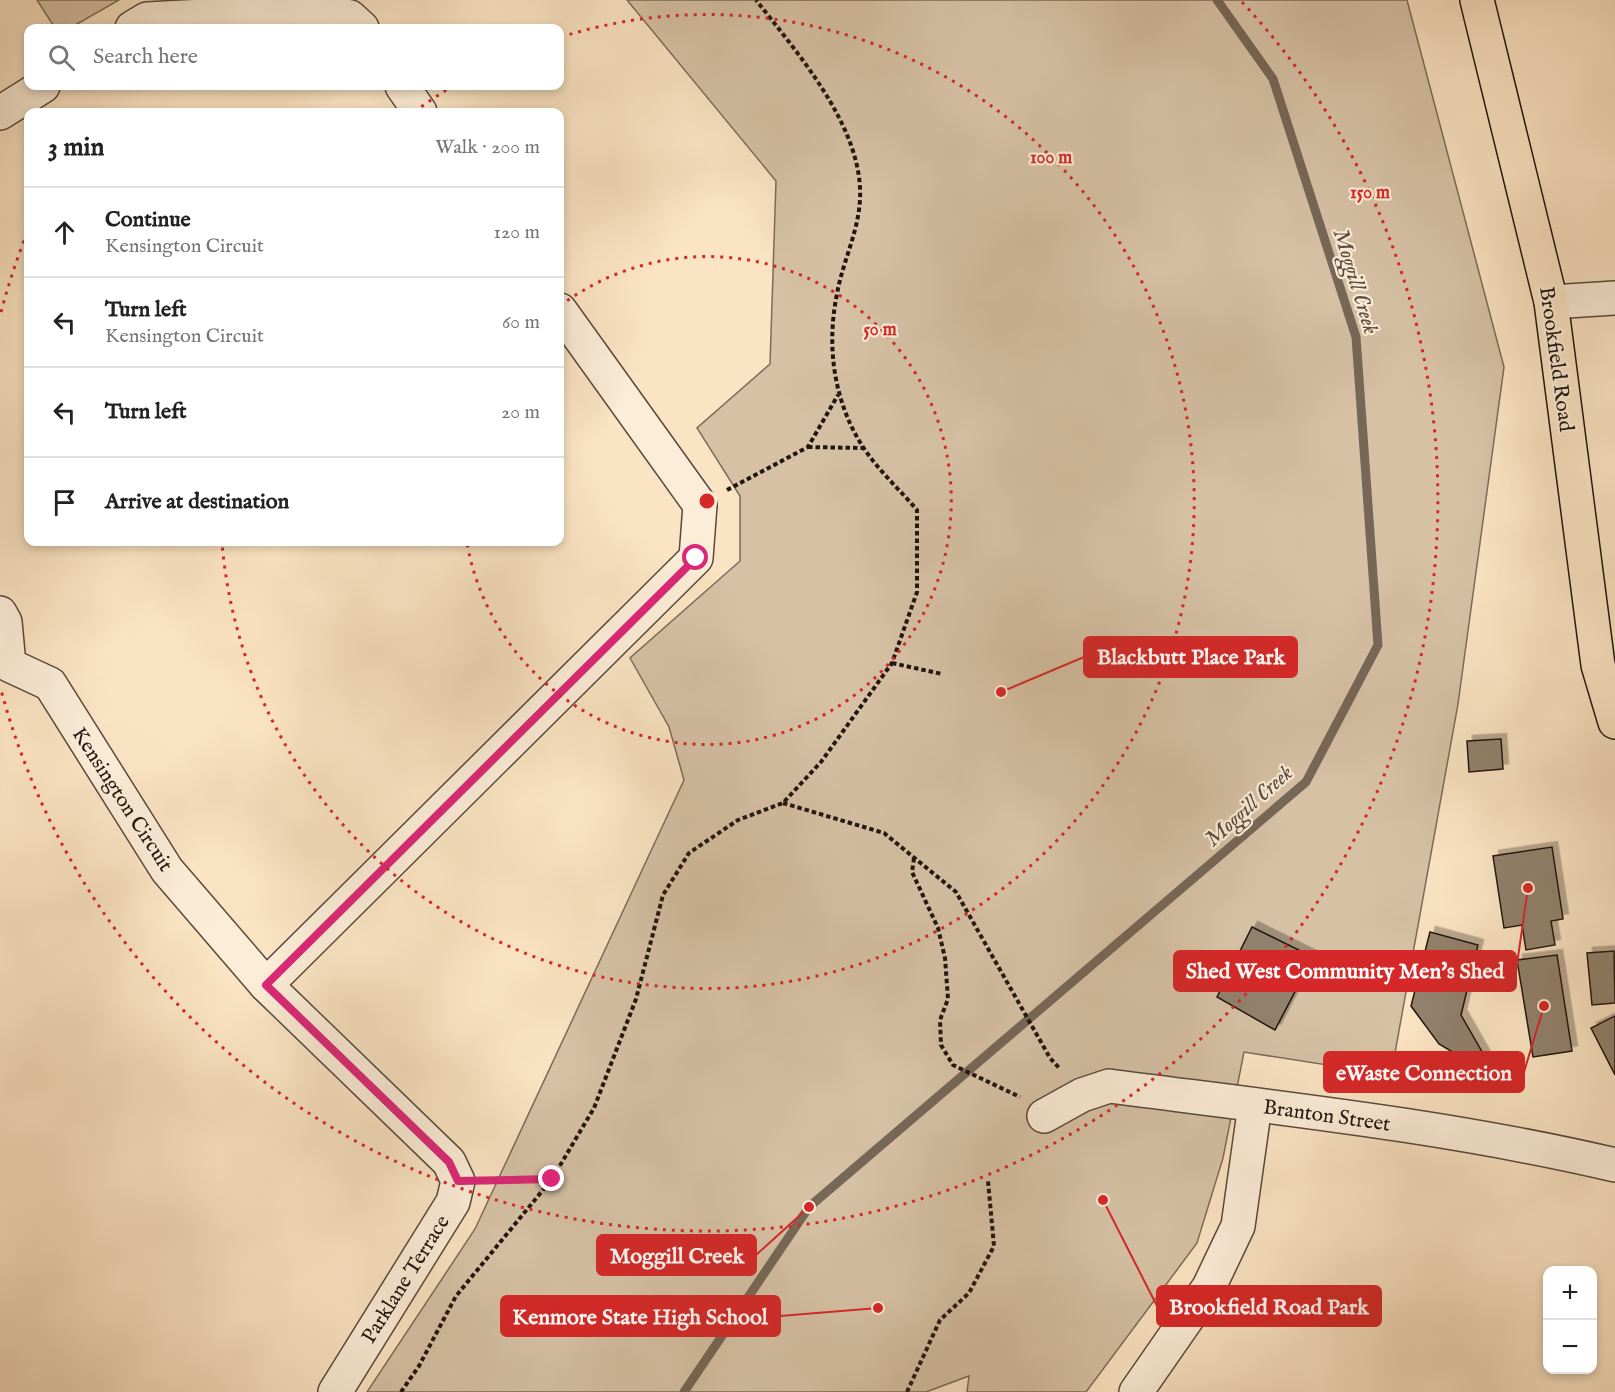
<!DOCTYPE html>
<meta charset="utf-8">
<style>
body{margin:0;font-family:"IM FELL English",serif;background:#f6f6f6;color:#222}
.controls{position:absolute;right:18px;bottom:18px;display:grid;overflow:hidden;border-radius:12px;box-shadow:0 3px 9px #0003}
.controls button{width:54px;height:54px;display:grid;place-items:center;padding:0;border:0;border-bottom:2px solid #e0e0e0;background:#fff;color:#222;font:30px sans-serif}
.stop{position:absolute;width:18px;height:18px;margin:-14px;border:4px solid #db2777;border-radius:50%;background:#fff}
.stop.end{background:#db2777;border-color:#fff;box-shadow:0 2px 6px #0008}
.list{margin:0;padding:0;list-style:none}
h2{display:flex;justify-content:space-between;align-items:center;height:78px;margin:0;padding:0 24px;font-size:26px}
h2 small{font-size:20px;font-weight:400;color:#767676}
.list li{display:grid;grid-template-columns:39px 1fr auto;gap:18px;align-items:center;box-sizing:border-box;height:90px;padding:0 24px;border-top:2px solid #e0e0e0}
.list b{display:block;font-size:22px;white-space:nowrap}
.list p{margin:0;font-size:20px;white-space:nowrap;color:#767676}
.list em{font-size:20px;font-style:normal;color:#767676}
.icon{flex:none;width:33px;height:33px;fill:none;stroke:currentColor;stroke-width:2;stroke-linecap:round;stroke-linejoin:round}
.map{position:relative;flex:none;width:1615px;height:1392px;overflow:hidden}
.search{position:absolute;background:#fff;box-shadow:0 3px 9px #0003;left:24px;top:24px;width:540px;height:66px;display:flex;align-items:center;gap:15px;box-sizing:border-box;padding:0 21px;border-radius:12px;color:#767676;font-size:22px}
.panel{position:absolute;background:#fff;box-shadow:0 3px 9px #0003;left:24px;top:108px;width:540px;height:438px;border-radius:12px}
.map>svg:first-child{display:block}
.green{fill:#d6c1a5;stroke:#7c6b5a;stroke-width:1.5}
.lines{fill:none;stroke-linecap:round;stroke-linejoin:round}
.stream{stroke:#776757;stroke-width:9}
.building{fill:#92816d;stroke:#211510;stroke-width:1.5;filter:url(#shadow)}
.minor-casing{stroke:#58493d;stroke-width:36}
.major-casing{stroke:#211510;stroke-width:36}
.path{stroke:#211510;stroke-width:4;stroke-dasharray:4.5 3;stroke-linecap:butt}
.minor{stroke:#fcedd8;stroke-width:33}
.major{stroke:#fbe4c3;stroke-width:33}
.route{stroke:#db2777;stroke-width:8}
.ring{fill:none;stroke:#d62828;stroke-width:3;stroke-dasharray:3 6}
.labels{text-anchor:middle;stroke-width:4.5;stroke-linejoin:round;paint-order:stroke}
.street-label{font-size:21px;fill:#211510;stroke:#fcedd8}
.water-label{font-size:22px;font-style:italic;fill:#5b4c3f;stroke:#fcedd8}
.centre{fill:#d62828;stroke:#fcedd8;stroke-width:3}
.ring-label{font-size:18px;text-anchor:middle;font-weight:bold;fill:#d62828;stroke:#fcedd8;stroke-width:4.5;stroke-linejoin:round;paint-order:stroke}
.leader{fill:none;stroke:#d62828;stroke-width:2}
.callout-dot{fill:#d62828;stroke:#fcedd8;stroke-width:2}
.callout{fill:#d62828;stroke:#d62828;stroke-width:2}
.callout-label{font-size:22px;text-anchor:middle;font-weight:bold;fill:#fff}
</style>
<div class="map">
<svg width="1615" height="1392" viewBox="0 0 1615 1392">
<defs>
<filter id="shadow"><feDropShadow dx="5.5" dy="-5.5" stdDeviation="0" flood-color="#0004"/></filter>
</defs>
<rect width="100%" height="100%" fill="#fbe4c3"/>
<filter id="stains"><feTurbulence type="fractalNoise" baseFrequency=".00333" numOctaves="4"/><feColorMatrix values="0 0 0 0 .2 0 0 0 0 .09 0 0 0 0 .02 0 0 0 .5 -.17"/></filter>
<radialGradient id="worn" r=".72"><stop offset=".6" stop-color="#630" stop-opacity="0"/><stop offset="1" stop-color="#630" stop-opacity=".3"/></radialGradient>
<!-- green -->
<g class="green">
<polygon points="37,0 119,0 70,28 55,28"/>
<polygon points="627,0 1407,0 1504,367 1458,704 1391,1075 1244,1052 1223,1158 1197,1243 1086,1392 967,1392 969,1376 926,1392 367,1392 475,1229 684,780 669,727 630,658 740,561 740,496 697,428 770,364 776,181"/>
</g>
<g class="lines">
<!-- stream -->
<polyline class="stream" points="684,1392 809,1207 1306,782 1378,645 1356,337 1273,79 1217,0"/>
</g>
<!-- building -->
<g class="building">
<polygon points="1501,739 1503,769 1469,772 1467,741"/>
<polygon points="1552,847 1563,919 1551,921 1555,945 1526,950 1522,925 1504,928 1493,856"/>
<polygon points="1252,927 1313,957 1275,1030 1217,997"/>
<polygon points="1430,932 1478,945 1461,1015 1489,1064 1466,1060 1439,1044 1411,1006"/>
<polygon points="1614,951 1615,1003 1592,1005 1587,953"/>
<polygon points="1557,955 1572,1051 1533,1057 1517,960"/>
<polygon points="1615,1016 1615,1075 1591,1028"/>
</g>
<g class="lines">
<defs>
<g id="minor">
<polyline points="132,28 147,19 317,10 350,17 362,28"/>
<polyline points="402,86 420,112"/>
<polyline points="0,113 43,86"/>
<polyline points="1551,302 1615,298"/>
<polyline points="0,613 5,622 9,665 50,684 167,870 266,985 696,558 700,505 560,310"/>
<polyline points="266,985 449,1162 458,1181 453,1202 335,1392"/>
<path d="M1044,1116L1082,1095L1109,1086C1278,1108 1449,1126 1615,1165"/>
<polyline points="1136,1392 1209,1287 1238,1226 1255,1105"/>
</g>
<polyline id="major" points="1477,0 1551,302 1598,665 1615,722"/>
</defs>
<!-- minor casing -->
<use href="#minor" class="minor-casing"/>
<!-- major casing -->
<use href="#major" class="major-casing"/>
<!-- path -->
<g class="path">
<polyline points="808,447 863,448"/>
<polyline points="727,490 808,447 838,395"/>
<polyline points="892,663 942,674"/>
<polyline points="783,803 884,833 956,892 1050,1058 1060,1069"/>
<polyline points="914,858 912,872 938,928 945,958 948,999 940,1020 941,1045 953,1065 1020,1097"/>
<polyline points="489,1180 552,1179"/>
<path d="M401,1392L419,1366L456,1296L552,1179L594,1108L636,999L663,895L689,853L738,820L783,803L821,762L892,663L917,592V510C900,490 878,470 863,447C834,402 826,347 837,294C843,259 862,226 860,188C857,121 796,51 756,0"/>
<polyline points="907,1392 940,1320 969,1293 994,1246 988,1181"/>
</g>
<!-- minor -->
<use href="#minor" class="minor"/>
<!-- major -->
<use href="#major" class="major"/>
</g>
<g class="lines">
<!-- route -->
<polyline class="route" points="552,1179 458,1181 449,1162 266,985 696,558"/>
</g>
<!-- distance rings -->
<g class="ring">
<path d="M560 306A244 244 0 1 1 467 543"/>
<path d="M414 112A487 487 0 0 1 453 86M561 37A487 487 0 1 1 222 543"/>
<path d="M1 312A731 731 0 0 1 27 233M1242 2A731 731 0 1 1 1 690"/>
</g>
<g class="labels">
<!-- street labels -->
<g class="street-label">
<text transform="translate(1557 359) rotate(82)" y="7">Brookfield Road</text>
<text transform="translate(123 799) rotate(57)" y="7">Kensington Circuit</text>
<text transform="translate(1327 1115) rotate(8)" y="7">Branton Street</text>
<text transform="translate(405 1279) rotate(-58)" y="7">Parklane Terrace</text>
</g>
<!-- water labels -->
<g class="water-label">
<text transform="translate(1357 281) rotate(73)" y="8">Moggill Creek</text>
<text transform="translate(1248 805) rotate(-42)" y="8">Moggill Creek</text>
</g>
</g>
<circle cx="707" cy="501" r="9" class="centre"/>
<g class="ring-label">
<text x="1051" y="163">100 m</text>
<text x="1370" y="198">150 m</text>
<text x="880" y="335">50 m</text>
</g>
<!-- callouts -->
<path class="leader" d="M1001 692L1084 657M1528 888L1516 971M1544 1006L1524 1072M809 1207L756 1255M1103 1200L1157 1306M878 1308L780 1316"/>
<g class="callout-dot">
<circle cx="1001" cy="692" r="6"/>
<circle cx="1528" cy="888" r="6"/>
<circle cx="1544" cy="1006" r="6"/>
<circle cx="809" cy="1207" r="6"/>
<circle cx="1103" cy="1200" r="6"/>
<circle cx="878" cy="1308" r="6"/>
</g>
<g class="callout">
<rect x="1084" y="637" width="213" height="40" rx="6"/>
<rect x="1174" y="951" width="342" height="40" rx="6"/>
<rect x="1324" y="1052" width="200" height="40" rx="6"/>
<rect x="597" y="1235" width="159" height="40" rx="6"/>
<rect x="1157" y="1286" width="224" height="40" rx="6"/>
<rect x="501" y="1296" width="279" height="40" rx="6"/>
</g>
<g class="callout-label">
<text x="1191" y="664">Blackbutt Place Park</text>
<text x="1345" y="978">Shed West Community Men's Shed</text>
<text x="1424" y="1080">eWaste Connection</text>
<text x="677" y="1263">Moggill Creek</text>
<text x="1269" y="1314">Brookfield Road Park</text>
<text x="640" y="1324">Kenmore State High School</text>
</g>
<rect width="100%" height="100%" filter="url(#stains)"/>
<rect width="100%" height="100%" fill="url(#worn)"/>
</svg>
<div class="controls">
<button>+</button>
<button>−</button>
</div>
<div class="stop" style="left:696px;top:558px"></div>
<div class="stop end" style="left:552px;top:1179px"></div>
<div class="search"><svg class="icon" aria-label="search" viewBox="0 0 24 24"><circle cx="10" cy="10" r="6"/><path d="M15 15l6 6"/></svg>Search here</div>
<section class="panel">
<h2>3 min<small>Walk · 200 m</small></h2>
<ul class="list">
<li><svg class="icon" aria-label="ahead" viewBox="0 0 24 24"><path d="M12 20V5M6 11l6-6 6 6"/></svg><div><b>Continue</b><p>Kensington Circuit</p></div><em>120 m</em></li>
<li><svg class="icon" aria-label="left" viewBox="0 0 24 24"><path d="M17 20v-9H6M10 6l-5 5 5 5"/></svg><div><b>Turn left</b><p>Kensington Circuit</p></div><em>60 m</em></li>
<li><svg class="icon" aria-label="left" viewBox="0 0 24 24"><path d="M17 20v-9H6M10 6l-5 5 5 5"/></svg><div><b>Turn left</b></div><em>20 m</em></li>
<li><svg class="icon" aria-label="arrive" viewBox="0 0 24 24"><path d="M6 21V4h12l-3 4 3 4H6"/></svg><div><b>Arrive at destination</b></div></li>
</ul>
</section>
</div>
